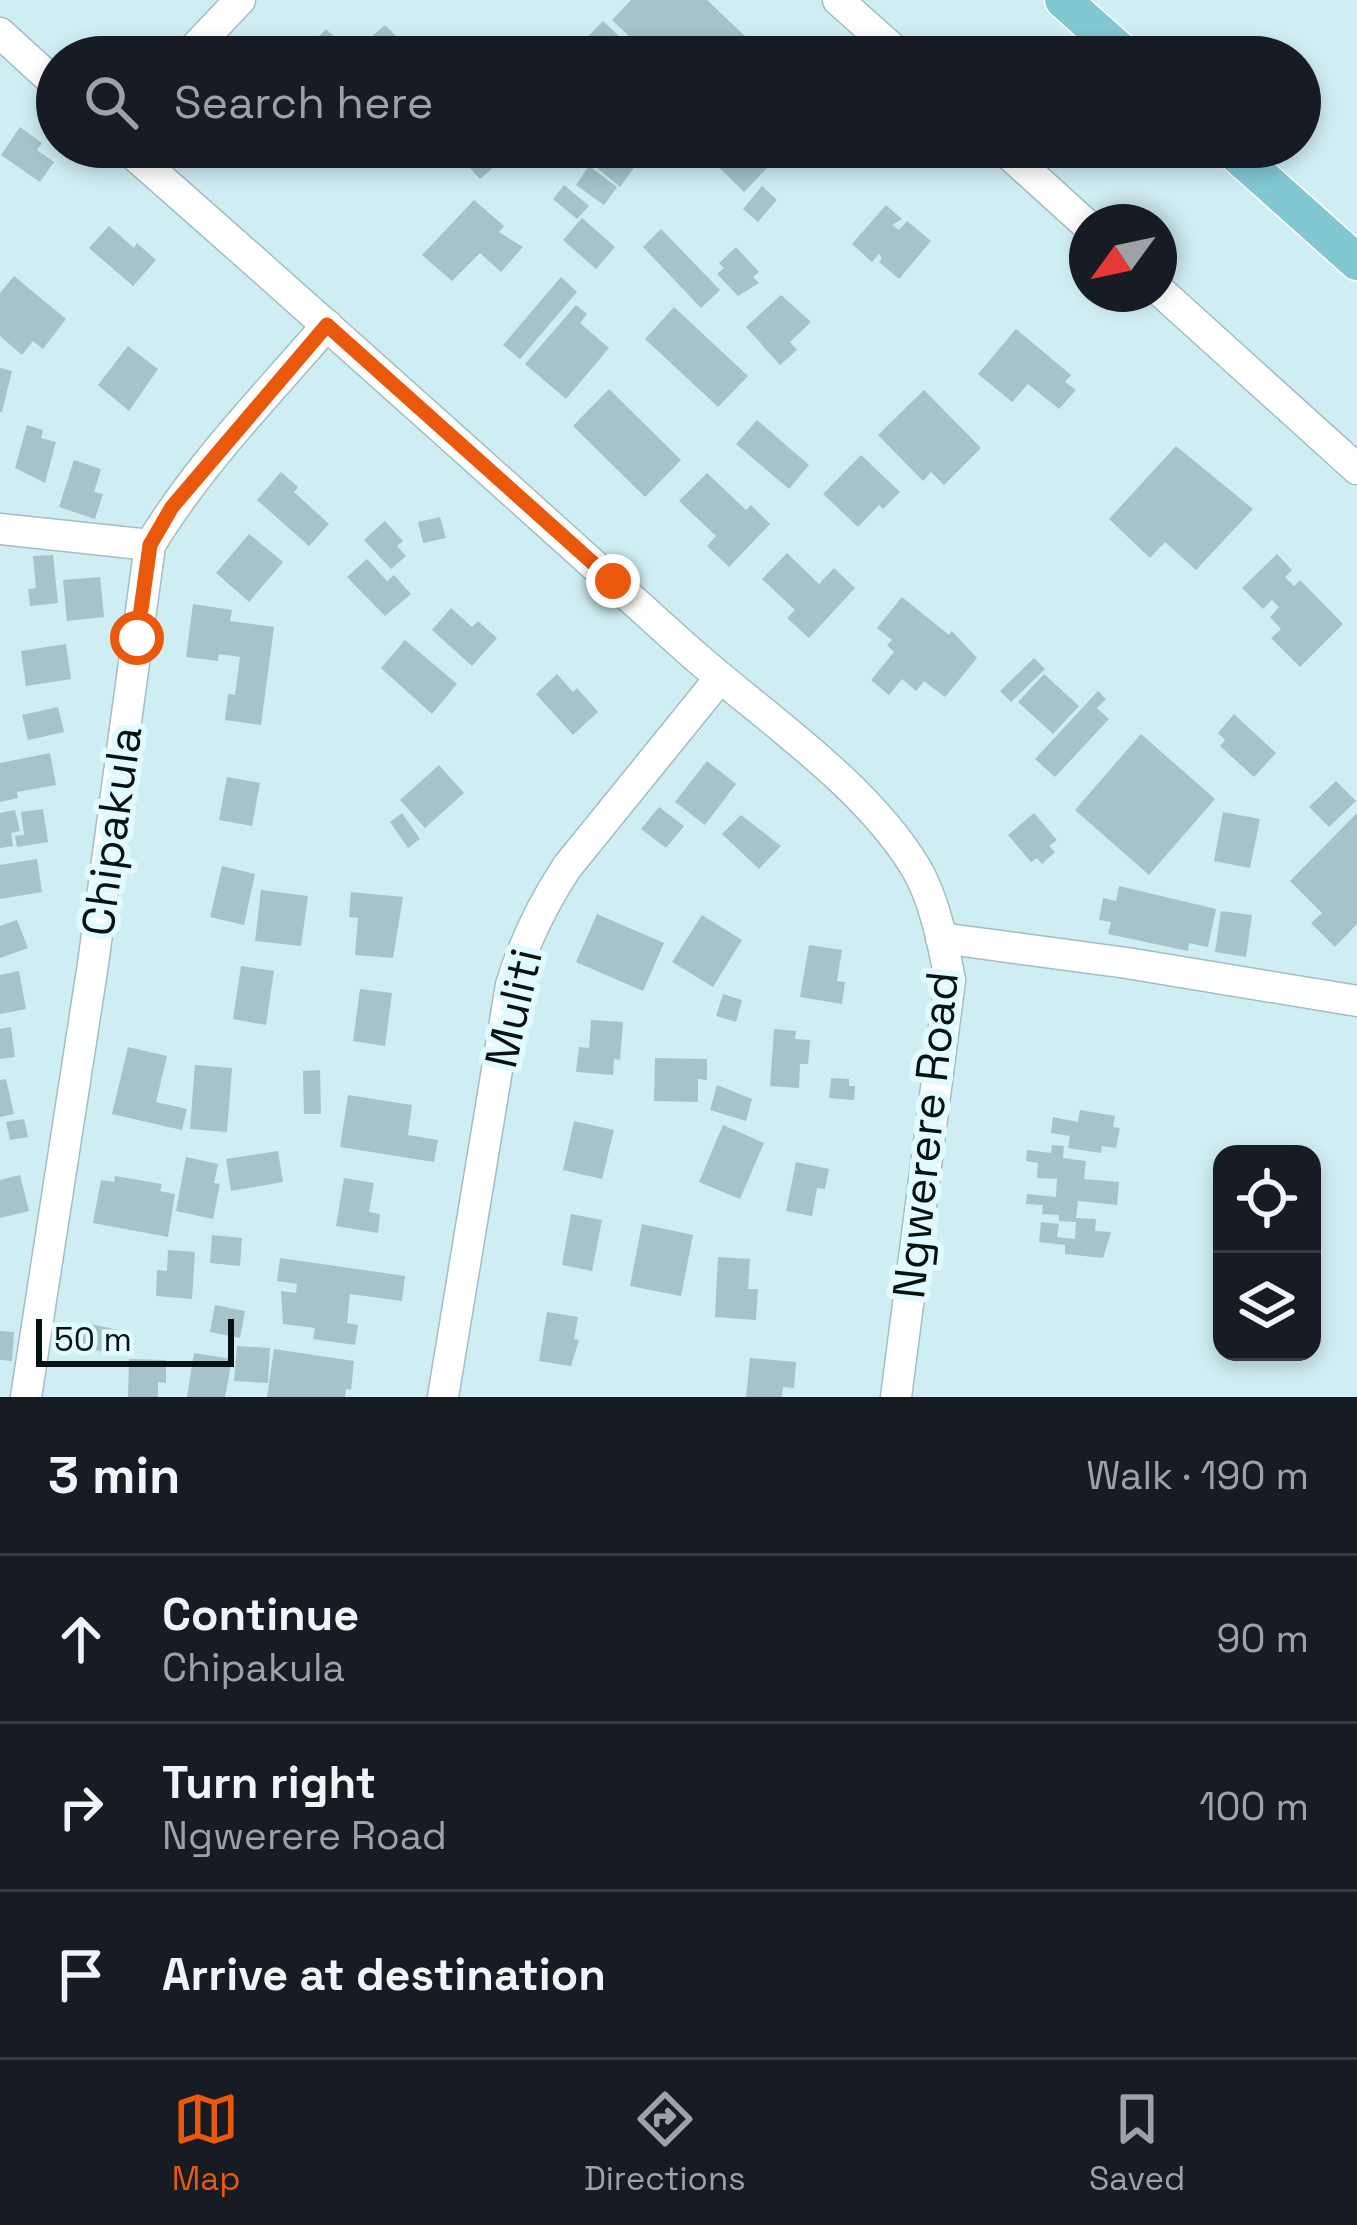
<!DOCTYPE html>
<meta charset="utf-8">
<style>
body{margin:0;font-family:"Space Grotesk",sans-serif;background:#242831;color:#f1f3f6}
.controls{position:absolute;right:36px;bottom:36px;display:grid;overflow:hidden;border-radius:24px;box-shadow:0 6px 18px #0003}
.controls button{width:108px;height:108px;display:grid;place-items:center;padding:0;border:0;border-bottom:3px solid #363941;background:#171b24;color:#f1f3f6;font:60px sans-serif}
.compass{position:absolute;left:1069px;top:204px;width:108px;height:108px;border-radius:50%;background:#171b24;box-shadow:0 6px 18px #0003;rotate:237deg}
.scale{position:absolute;left:36px;bottom:30px;width:198px;box-sizing:border-box;padding-left:12px;border:6px solid #061112;border-top:0;font-size:33px;line-height:42px;white-space:nowrap;color:#061112;-webkit-text-stroke:9px #e1faff;paint-order:stroke}
.stop{position:absolute;width:36px;height:36px;margin:-27px;border:9px solid #ea580c;border-radius:50%;background:#fff}
.stop.end{background:#ea580c;border-color:#fff;box-shadow:0 3px 12px #0008}
.list{margin:0;padding:0;list-style:none}
h2{display:flex;justify-content:space-between;align-items:center;height:156px;margin:0;padding:0 48px;font-size:51px}
h2 small{font-size:39px;font-weight:400;color:#9ea1a6}
.list li{display:grid;grid-template-columns:78px 1fr auto;gap:36px;align-items:center;box-sizing:border-box;height:168px;padding:0 48px;border-top:3px solid #363941}
.list b{display:block;font-size:45px;white-space:nowrap}
.list p{margin:0;font-size:39px;white-space:nowrap;color:#9ea1a6}
.list em{font-size:39px;font-style:normal;color:#9ea1a6}
.icon{flex:none;width:66px;height:66px;fill:none;stroke:currentColor;stroke-width:2;stroke-linecap:round;stroke-linejoin:round}
.map{position:relative;flex:none;width:1357px;height:1397px;overflow:hidden}
.search{position:absolute;background:#171b24;box-shadow:0 6px 18px #0003;left:36px;right:36px;top:36px;height:132px;display:flex;align-items:center;gap:30px;box-sizing:border-box;padding:0 42px;border-radius:66px;color:#9ea1a6;font-size:45px}
.sheet{height:660px;background:#171b24}
nav{display:flex;justify-content:space-around;align-items:center;box-sizing:border-box;height:168px;border-top:3px solid #363941;background:#171b24;font-size:33px;color:#9ea1a6}
nav a{display:grid;justify-items:center;gap:6px}
nav .on{color:#ea580c}
.map>svg:first-child{display:block}
.building{fill:#a5c3c9}
.lines{fill:none;stroke-linecap:round;stroke-linejoin:round}
.minor-casing{stroke:#a0bec3;stroke-width:33}
.major-casing{stroke:#fff;stroke-width:39}
.minor{stroke:#fff;stroke-width:30}
.major{stroke:#82c8d3;stroke-width:36}
.route{stroke:#ea580c;stroke-width:15}
.labels{text-anchor:middle;stroke-width:12;stroke-linejoin:round;paint-order:stroke}
.street-label{font-size:45px;fill:#061112;stroke:#e1faff}
</style>
<div class="map">
<svg width="1357" height="1397" viewBox="0 0 1357 1397">
<rect width="100%" height="100%" fill="#cfeef4"/>
<!-- building -->
<g class="building">
<polygon points="631,0 707,0 748,39 731,57 683,57 662,36 646,52 612,20"/>
<polygon points="603,21 641,57 568,57"/>
<polygon points="385,25 405,45 393,57 370,38"/>
<polygon points="326,29 356,57 299,57"/>
<polygon points="465,37 480,52 475,57 455,57 451,53"/>
<polygon points="20,127 42,143 37,150 54,162 40,182 1,155"/>
<polygon points="491,147 503,159 480,179 469,167"/>
<polygon points="535,147 567,147 569,149 553,166"/>
<polygon points="572,147 614,147 636,165 620,187"/>
<polygon points="698,147 756,147 772,163 744,192"/>
<polygon points="589,166 617,187 604,205 576,185"/>
<polygon points="564,185 589,206 577,219 553,199"/>
<polygon points="762,186 777,200 758,222 743,209"/>
<polygon points="474,200 504,226 499,232 523,247 501,272 480,253 452,281 422,255"/>
<polygon points="886,205 902,219 892,225 899,230 907,221 931,241 899,279 879,262 882,258 879,254 872,262 852,244"/>
<polygon points="582,218 615,247 596,269 563,240"/>
<polygon points="109,226 134,248 137,243 156,260 133,286 89,248"/>
<polygon points="661,229 720,290 701,308 643,247"/>
<polygon points="736,247 759,272 753,277 759,283 738,296 717,274 724,268 719,263"/>
<polygon points="14,276 66,319 43,349 33,341 22,355 0,336 0,293"/>
<polygon points="561,277 577,292 520,359 503,345"/>
<polygon points="781,295 811,322 790,342 797,350 780,365 746,327"/>
<polygon points="576,305 587,314 580,323 609,348 566,399 525,364"/>
<polygon points="674,307 748,376 718,407 645,339"/>
<polygon points="1016,329 1071,375 1065,382 1076,390 1059,409 1028,384 1012,402 978,374"/>
<polygon points="128,346 158,369 129,411 98,385"/>
<polygon points="0,368 12,371 2,412 0,412"/>
<polygon points="609,389 681,460 645,497 573,426"/>
<polygon points="924,390 981,448 944,485 931,472 923,481 878,435"/>
<polygon points="757,420 809,465 789,489 736,444"/>
<polygon points="27,425 43,430 41,438 56,442 45,483 15,468"/>
<polygon points="1176,446 1253,509 1196,570 1165,542 1150,558 1109,519"/>
<polygon points="861,455 900,492 883,509 879,505 858,527 823,494"/>
<polygon points="74,460 101,469 94,492 103,494 95,519 59,507"/>
<polygon points="281,472 298,487 294,492 329,524 309,546 257,500"/>
<polygon points="707,473 746,510 751,505 770,524 729,567 707,546 716,536 679,501"/>
<polygon points="440,517 446,538 423,543 418,522"/>
<polygon points="385,521 403,541 397,546 406,556 391,569 364,540"/>
<polygon points="249,534 283,562 249,602 216,573"/>
<polygon points="787,553 819,584 834,568 855,588 809,638 787,618 795,610 762,579"/>
<polygon points="1277,554 1292,570 1285,577 1294,586 1300,580 1343,624 1300,667 1271,638 1281,629 1270,617 1279,607 1272,600 1263,609 1242,588"/>
<polygon points="53,555 58,603 30,606 28,589 36,588 33,556"/>
<polygon points="367,559 387,581 394,575 411,594 385,616 347,577"/>
<polygon points="100,577 104,617 67,621 63,580"/>
<polygon points="902,597 949,635 952,631 977,658 945,697 924,681 916,691 902,679 889,695 871,680 894,652 887,645 892,640 877,628"/>
<polygon points="193,604 232,610 230,621 274,627 261,725 225,720 228,694 235,695 240,657 219,654 218,661 186,657"/>
<polygon points="451,608 472,627 478,621 497,638 472,666 432,630"/>
<polygon points="405,640 457,684 432,714 381,668"/>
<polygon points="66,644 71,679 26,686 21,651"/>
<polygon points="1034,658 1045,669 1011,702 1000,691"/>
<polygon points="557,674 573,692 577,688 598,712 573,735 536,694"/>
<polygon points="1044,674 1079,706 1053,734 1018,702"/>
<polygon points="1098,691 1106,699 1097,708 1109,719 1055,777 1035,759"/>
<polygon points="58,707 64,732 28,740 22,715"/>
<polygon points="1234,714 1276,753 1254,777 1220,746 1225,740 1218,733"/>
<polygon points="1141,734 1215,799 1149,875 1075,810"/>
<polygon points="50,753 56,785 17,792 18,798 0,802 0,763"/>
<polygon points="707,761 736,784 705,825 675,802"/>
<polygon points="439,765 464,793 425,828 400,800"/>
<polygon points="227,777 260,783 252,826 219,820"/>
<polygon points="1336,781 1356,801 1329,827 1309,807"/>
<polygon points="659,807 684,826 666,848 641,829"/>
<polygon points="43,809 48,842 17,847 15,836 24,835 21,812"/>
<polygon points="15,810 20,831 11,833 13,846 0,848 0,813"/>
<polygon points="1223,812 1260,819 1250,868 1214,861"/>
<polygon points="402,813 420,839 408,848 390,822"/>
<polygon points="1034,813 1057,840 1049,846 1055,852 1042,864 1037,858 1031,862 1008,835"/>
<polygon points="1357,813 1357,924 1335,947 1311,923 1322,913 1290,881"/>
<polygon points="741,815 781,846 759,869 722,834"/>
<polygon points="37,859 42,892 0,899 0,865"/>
<polygon points="222,866 255,874 244,925 210,917"/>
<polygon points="1119,886 1216,909 1208,947 1189,943 1188,951 1108,934 1111,922 1099,920 1103,898 1116,901"/>
<polygon points="261,890 308,896 301,946 255,941"/>
<polygon points="351,892 403,897 393,958 355,955 358,918 349,917"/>
<polygon points="1221,911 1252,915 1246,957 1215,952"/>
<polygon points="597,914 664,943 643,991 576,962"/>
<polygon points="702,915 742,940 713,987 672,962"/>
<polygon points="17,920 28,948 0,958 0,926"/>
<polygon points="809,945 842,950 837,981 845,982 842,1004 800,997"/>
<polygon points="241,966 274,971 266,1025 233,1019"/>
<polygon points="19,971 26,1009 0,1014 0,975"/>
<polygon points="360,989 392,993 385,1046 353,1041"/>
<polygon points="723,994 742,1000 736,1022 716,1016"/>
<polygon points="591,1020 623,1022 620,1060 614,1059 613,1075 576,1072 579,1047 589,1048"/>
<polygon points="11,1027 15,1057 0,1059 0,1029"/>
<polygon points="774,1029 796,1031 795,1039 810,1040 808,1064 800,1064 799,1088 770,1086"/>
<polygon points="128,1047 167,1056 156,1102 187,1109 182,1130 112,1114"/>
<polygon points="655,1058 707,1059 707,1080 698,1079 698,1102 654,1101"/>
<polygon points="195,1065 232,1068 227,1132 190,1129"/>
<polygon points="320,1070 321,1114 304,1114 303,1071"/>
<polygon points="831,1078 849,1079 849,1086 855,1086 854,1100 829,1098"/>
<polygon points="6,1079 14,1114 0,1117 0,1080"/>
<polygon points="717,1085 752,1099 746,1121 710,1110"/>
<polygon points="348,1095 412,1105 408,1135 438,1140 434,1162 340,1147"/>
<polygon points="1080,1110 1115,1116 1113,1127 1120,1128 1116,1148 1102,1146 1101,1153 1068,1148 1070,1136 1051,1133 1053,1117 1078,1122"/>
<polygon points="24,1119 28,1137 10,1140 6,1122"/>
<polygon points="574,1121 614,1130 602,1179 563,1170"/>
<polygon points="723,1125 764,1143 740,1199 699,1182"/>
<polygon points="1052,1145 1064,1146 1063,1158 1086,1161 1084,1179 1119,1182 1117,1205 1078,1201 1076,1218 1096,1219 1095,1231 1111,1232 1103,1258 1065,1254 1065,1245 1039,1242 1041,1222 1059,1224 1057,1237 1075,1239 1076,1222 1059,1221 1059,1215 1042,1214 1043,1205 1026,1204 1027,1194 1056,1197 1057,1179 1037,1178 1038,1163 1026,1161 1027,1150 1051,1153"/>
<polygon points="278,1151 283,1182 231,1191 226,1159"/>
<polygon points="186,1157 218,1164 214,1183 220,1184 213,1219 176,1211"/>
<polygon points="796,1162 829,1169 825,1189 817,1188 812,1216 786,1211"/>
<polygon points="20,1175 29,1211 0,1218 0,1180"/>
<polygon points="115,1176 162,1184 160,1191 175,1194 168,1237 93,1223 101,1180 114,1182"/>
<polygon points="344,1178 374,1183 369,1212 380,1214 378,1233 336,1226"/>
<polygon points="571,1214 602,1220 592,1271 562,1265"/>
<polygon points="642,1224 693,1235 681,1296 630,1286"/>
<polygon points="212,1235 242,1238 240,1266 210,1263"/>
<polygon points="168,1250 195,1252 192,1299 156,1296 157,1270 167,1271"/>
<polygon points="718,1257 750,1259 748,1289 758,1289 756,1320 715,1317"/>
<polygon points="280,1258 405,1276 402,1301 350,1294 347,1323 358,1325 355,1345 313,1339 315,1328 283,1324 281,1291 296,1293 297,1284 277,1281"/>
<polygon points="215,1305 245,1311 240,1338 210,1332"/>
<polygon points="547,1312 578,1317 574,1339 579,1340 571,1366 539,1361"/>
<polygon points="86,1323 119,1330 114,1354 81,1347"/>
<polygon points="0,1331 14,1332 12,1361 0,1360"/>
<polygon points="237,1346 270,1348 268,1383 234,1381"/>
<polygon points="274,1349 354,1361 351,1390 346,1389 345,1397 267,1397"/>
<polygon points="194,1353 232,1359 225,1397 187,1397"/>
<polygon points="750,1358 796,1362 794,1388 783,1387 782,1397 746,1397"/>
<polygon points="129,1359 166,1360 166,1383 158,1382 158,1397 128,1397"/>
</g>
<g class="lines">
<defs>
<g id="minor">
<polyline points="838,0 902,57"/>
<polyline points="0,33 57,85"/>
<polyline points="186,57 240,0"/>
<path d="M125,147C314,313 501,481 687,649C761,715 864,782 916,868C935,900 943,944 950,980L896,1397"/>
<polyline points="1001,147 1087,225"/>
<polyline points="1159,290 1357,469"/>
<polyline points="0,529 150,545"/>
<polyline points="941,938 1127,963 1357,1001"/>
<path d="M26,1397L93,964L150,545C199,464 266,396 327,325"/>
<path d="M443,1397L511,985C524,942 542,905 567,867L720,678"/>
</g>
<g id="major">
<polyline points="1063,0 1127,57"/>
<polyline points="1228,147 1357,262"/>
</g>
</defs>
<!-- minor casing -->
<use href="#minor" class="minor-casing"/>
<!-- major casing -->
<use href="#major" class="major-casing"/>
<!-- minor -->
<use href="#minor" class="minor"/>
<!-- major -->
<use href="#major" class="major"/>
</g>
<g class="lines">
<!-- route -->
<polyline class="route" points="137,638 150,545 172,507 327,325 613,581"/>
</g>
<g class="labels">
<!-- street labels -->
<g class="street-label">
<text transform="translate(111 831) rotate(-82)" y="16">Chipakula</text>
<text transform="translate(513 1008) rotate(-77)" y="16">Muliti</text>
<text transform="translate(925 1135) rotate(-84)" y="16">Ngwerere Road</text>
</g>
</g>
</svg>
<div class="controls">
<button><svg class="icon" aria-label="locate" viewBox="0 0 24 24"><circle cx="12" cy="12" r="6"/><path d="M12 2v4M12 18v4M2 12h4M18 12h4"/></svg></button>
<button><svg class="icon" aria-label="layers" viewBox="0 0 24 24"><path d="M12 4l9 5-9 5-9-5zM3 14l9 5 9-5"/></svg></button>
</div>
<svg class="compass" viewBox="-18 -18 36 36"><path d="M0-13l5 13h-10z" fill="#e53935"/><path d="M0 13l5-13h-10z" fill="#9ea1a6"/></svg>
<div class="scale">50 m</div>
<div class="stop" style="left:137px;top:638px"></div>
<div class="stop end" style="left:613px;top:581px"></div>
<div class="search"><svg class="icon" aria-label="search" viewBox="0 0 24 24"><circle cx="10" cy="10" r="6"/><path d="M15 15l6 6"/></svg>Search here</div>
</div>
<section class="sheet">
<h2>3 min<small>Walk · 190 m</small></h2>
<ul class="list">
<li><svg class="icon" aria-label="ahead" viewBox="0 0 24 24"><path d="M12 20V5M6 11l6-6 6 6"/></svg><div><b>Continue</b><p>Chipakula</p></div><em>90 m</em></li>
<li><svg class="icon" aria-label="right" viewBox="0 0 24 24"><path d="M7 20v-9h11M14 6l5 5-5 5"/></svg><div><b>Turn right</b><p>Ngwerere Road</p></div><em>100 m</em></li>
<li><svg class="icon" aria-label="arrive" viewBox="0 0 24 24"><path d="M6 21V4h12l-3 4 3 4H6"/></svg><div><b>Arrive at destination</b></div></li>
</ul>
</section>
<nav>
<a class="on"><svg class="icon" aria-label="map" viewBox="0 0 24 24"><path d="M3 6l6-2 6 2 6-2v14l-6 2-6-2-6 2zM9 4v14M15 6v14"/></svg>Map</a>
<a><svg class="icon" aria-label="directions" viewBox="0 0 24 24"><path d="M12 3l9 9-9 9-9-9zM9 14v-3h6M13 9l2 2-2 2"/></svg>Directions</a>
<a><svg class="icon" aria-label="saved" viewBox="0 0 24 24"><path d="M7 4h10v16l-5-4-5 4z"/></svg>Saved</a>
</nav>
